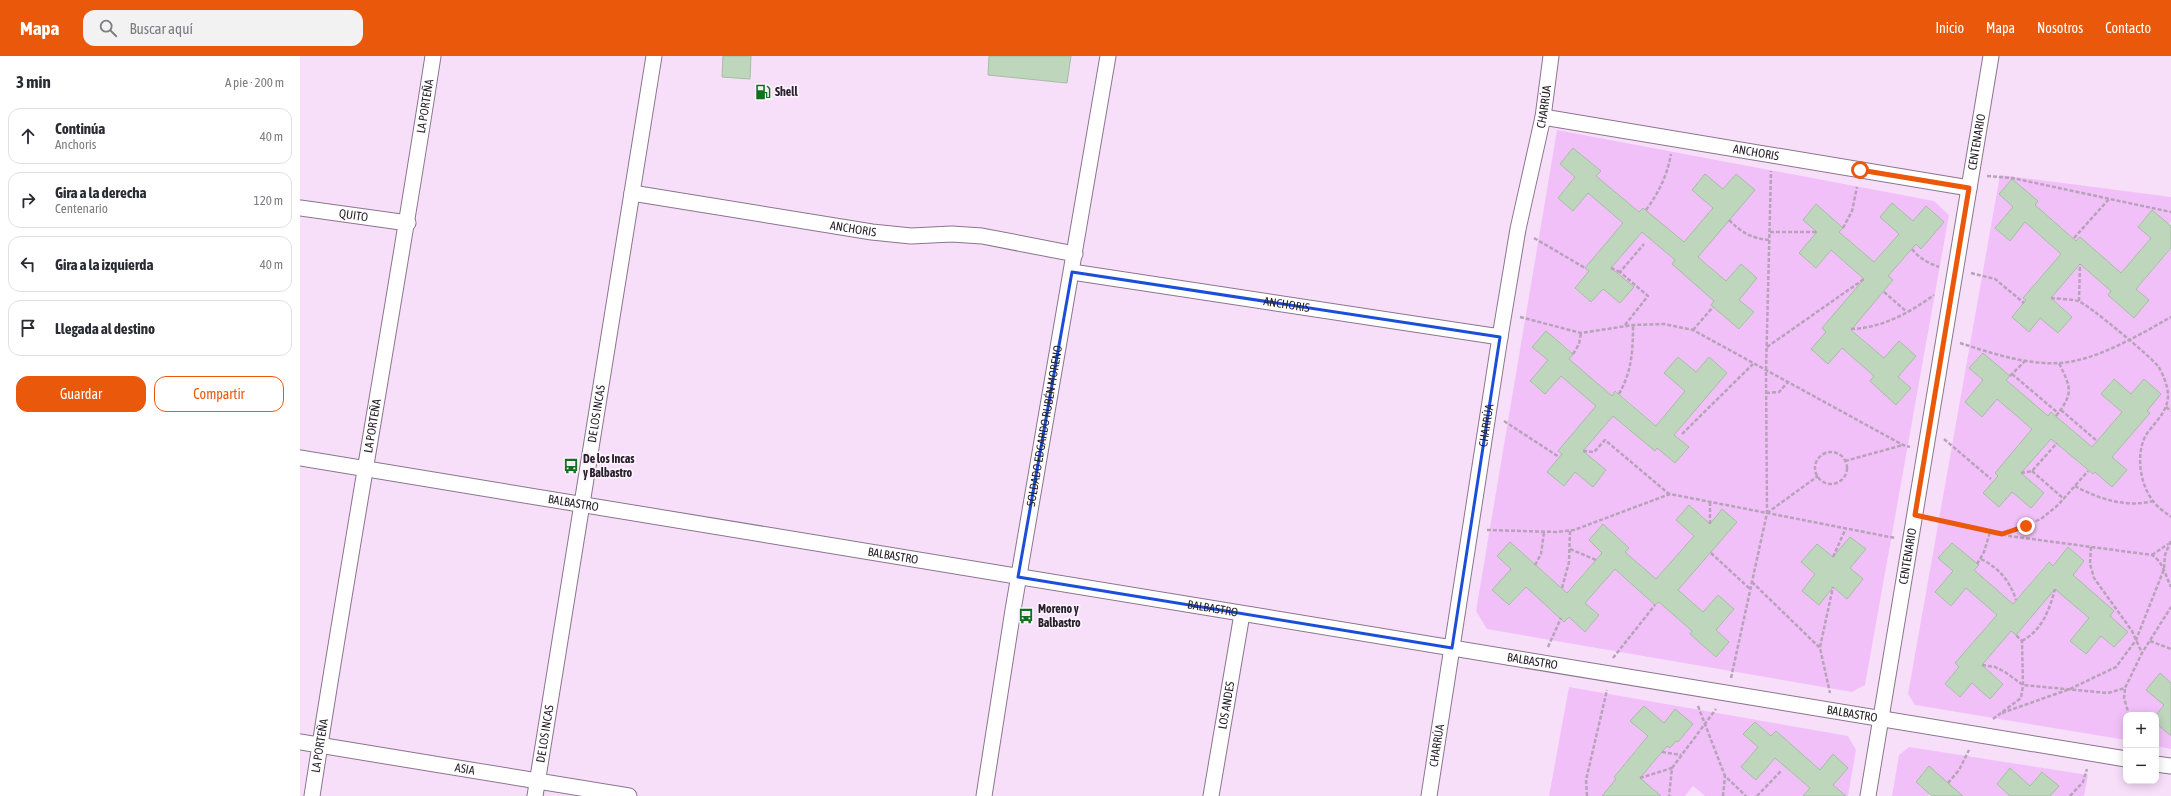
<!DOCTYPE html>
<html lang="es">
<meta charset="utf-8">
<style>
body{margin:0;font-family:"Asap Condensed",sans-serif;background:#f2f2f3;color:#2b2b33}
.controls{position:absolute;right:12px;bottom:12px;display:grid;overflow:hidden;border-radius:8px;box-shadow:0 2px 10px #0003}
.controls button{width:36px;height:36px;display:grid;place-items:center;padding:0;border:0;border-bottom:1px solid #e1e1e2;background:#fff;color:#2b2b33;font:20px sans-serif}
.stop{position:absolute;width:12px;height:12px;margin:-9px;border:3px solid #ea580c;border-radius:50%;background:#fff}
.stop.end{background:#ea580c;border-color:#fff;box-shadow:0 1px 4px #0008}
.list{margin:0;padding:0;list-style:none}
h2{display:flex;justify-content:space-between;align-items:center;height:52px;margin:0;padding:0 16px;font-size:17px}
h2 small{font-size:13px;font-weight:400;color:#7c7c81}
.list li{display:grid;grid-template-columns:26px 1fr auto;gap:12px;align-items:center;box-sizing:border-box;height:56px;margin:0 8px 8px;padding:0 8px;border:1px solid #e1e1e2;border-radius:12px}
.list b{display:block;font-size:15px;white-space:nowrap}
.list p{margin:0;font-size:13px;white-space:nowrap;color:#7c7c81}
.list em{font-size:13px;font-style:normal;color:#7c7c81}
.actions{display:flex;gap:8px;padding:12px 16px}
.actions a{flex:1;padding:9px 0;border:1px solid #ea580c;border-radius:12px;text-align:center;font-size:14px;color:#ea580c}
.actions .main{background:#ea580c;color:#fff}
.icon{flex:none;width:22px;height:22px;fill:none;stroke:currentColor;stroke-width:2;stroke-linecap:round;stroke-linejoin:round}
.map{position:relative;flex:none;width:1871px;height:740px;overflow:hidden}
header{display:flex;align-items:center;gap:24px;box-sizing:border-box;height:56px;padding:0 20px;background:#ea580c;color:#fff}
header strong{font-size:19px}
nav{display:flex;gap:22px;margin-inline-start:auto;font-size:14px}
.search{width:280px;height:36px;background:#f2f2f3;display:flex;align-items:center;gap:10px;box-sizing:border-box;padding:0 14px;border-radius:12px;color:#7c7c81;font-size:15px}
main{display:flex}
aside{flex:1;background:#fff}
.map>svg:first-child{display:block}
.green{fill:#f2c0f9;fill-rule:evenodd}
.building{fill:#bdd6bc;stroke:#a5bda4}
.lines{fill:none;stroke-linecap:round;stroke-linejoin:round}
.minor-casing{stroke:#8a758d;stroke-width:17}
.path{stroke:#b6a3b8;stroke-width:2.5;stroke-dasharray:4 2;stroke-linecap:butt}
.minor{stroke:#fff;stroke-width:15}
.route{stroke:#ea580c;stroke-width:5}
.marked{fill:none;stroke:#1d4ed8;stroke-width:3;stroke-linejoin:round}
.labels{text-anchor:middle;stroke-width:3.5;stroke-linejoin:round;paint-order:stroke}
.poi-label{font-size:12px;font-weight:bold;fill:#28202a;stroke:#fbf2fd;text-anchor:start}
.street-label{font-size:12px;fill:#28202a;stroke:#fbf2fd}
</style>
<header>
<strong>Mapa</strong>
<div class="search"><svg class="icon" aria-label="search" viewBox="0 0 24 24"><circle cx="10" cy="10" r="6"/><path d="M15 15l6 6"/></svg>Buscar aquí</div>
<nav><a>Inicio</a><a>Mapa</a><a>Nosotros</a><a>Contacto</a></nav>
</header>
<main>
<aside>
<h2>3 min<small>A pie · 200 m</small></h2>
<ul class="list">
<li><svg class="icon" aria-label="ahead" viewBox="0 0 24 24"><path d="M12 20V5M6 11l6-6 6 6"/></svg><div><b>Continúa</b><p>Anchoris</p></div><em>40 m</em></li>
<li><svg class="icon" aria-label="right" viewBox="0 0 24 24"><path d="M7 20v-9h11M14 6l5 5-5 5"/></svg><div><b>Gira a la derecha</b><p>Centenario</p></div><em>120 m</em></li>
<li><svg class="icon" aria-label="left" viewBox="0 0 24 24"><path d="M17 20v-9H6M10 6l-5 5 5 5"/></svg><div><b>Gira a la izquierda</b></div><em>40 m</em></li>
<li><svg class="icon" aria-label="arrive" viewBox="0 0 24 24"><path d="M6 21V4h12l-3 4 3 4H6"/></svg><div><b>Llegada al destino</b></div></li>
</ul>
<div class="actions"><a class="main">Guardar</a><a>Compartir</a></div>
</aside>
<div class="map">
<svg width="1871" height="740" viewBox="0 0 1871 740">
<rect width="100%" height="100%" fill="#f7dffa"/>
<!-- green -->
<g class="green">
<path d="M1257,74L1634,145L1649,159L1565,629L1552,636L1187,573L1176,555ZM1273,92L1300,114L1296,120L1339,156L1343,152L1386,188V184L1413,152L1392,134L1405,118L1423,133L1398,201L1426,225L1441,208L1457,222L1439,244L1454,257L1440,273L1411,249L1414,245L1372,208L1375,204L1342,176L1311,212L1334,231L1320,247L1303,233L1291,246L1275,233L1289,215L1286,211L1323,167L1288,137L1273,155L1258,142L1275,121L1260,108ZM1592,147L1613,165L1626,150L1644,166L1621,193L1616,188L1588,220L1593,225L1551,273L1584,302L1598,321L1611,332L1597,349L1570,325L1574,320L1542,292L1522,272L1564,223L1531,194L1516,212L1499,197L1517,176L1503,164L1516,149L1543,172L1539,176L1574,206L1599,178ZM1246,275L1273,297L1269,303L1312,340L1316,335L1358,371V367L1385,335L1364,317L1378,301L1396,316L1409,301L1427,317L1374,379L1389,391L1375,407L1357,392L1355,395L1313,360L1283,395L1306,415L1293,430L1275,416L1263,430L1247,416L1262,398L1258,395L1296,350L1261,320L1245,338L1230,326L1248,304L1233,291ZM1389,450L1410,468L1422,453L1437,466L1378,534L1403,556L1418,539L1434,553L1416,574L1429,586L1416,601L1390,578L1392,575L1359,546L1355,549L1315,513L1285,547L1299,559L1285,576L1269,561L1264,565L1226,531L1210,549L1193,534L1211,513L1210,486L1270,539L1269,534L1299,500L1304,498L1289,484L1303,468L1329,492L1325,496L1356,523L1394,480L1376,464ZM1550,481L1566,493L1550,512L1563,523L1547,543L1533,531L1519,549L1502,535L1515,518L1501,506L1517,488L1533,501Z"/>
<path d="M1700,119L1871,141V166L1869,168L1852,154L1838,170L1851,182L1821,217L1780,181L1776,185L1735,149L1738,145L1712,123L1699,138L1713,151L1695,172L1710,185L1725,166L1761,198L1723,242L1726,244L1712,261L1728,275L1740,262L1758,277L1772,261L1751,242L1780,208L1811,235L1808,239L1834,261L1849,244L1836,233L1871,193V627L1860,617L1846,634L1864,649L1856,659H1826V684L1615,649L1608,638ZM1683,297L1710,320L1706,324L1748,360L1752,356L1792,391L1822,356L1801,338L1813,323L1850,357L1812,401L1827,414L1812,431L1795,416L1792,418L1751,383L1721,417L1744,437L1731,452L1712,436L1695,417L1732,373L1697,343L1682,361L1665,346L1683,324L1669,312ZM1652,487L1679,509L1674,514L1713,548L1748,506L1753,510L1768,491L1784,505L1773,519L1810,560L1828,576L1814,591L1801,580L1785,598L1770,585L1789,562L1755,533L1716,579L1711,575L1682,609L1703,627L1690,642L1672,627L1659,641L1645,628L1659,611L1655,607L1697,559L1666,532L1651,550L1635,537L1653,515L1639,502Z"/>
<polygon points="1269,631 1548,680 1556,694 1548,740 1532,740 1538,733 1533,729 1548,712 1533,699 1520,714 1476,675 1471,680 1455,666 1444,679 1458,691 1441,711 1456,724 1475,702 1510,732 1503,740 1405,740 1393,730 1385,740 1361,740 1340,722 1367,690 1376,685 1378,686 1393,668 1375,653 1364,667 1344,650 1331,665 1348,680 1314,720 1316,723 1302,740 1249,740"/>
<polygon points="1856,667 1868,677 1871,674 1871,693 1856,690"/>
<polygon points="1609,691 1788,719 1784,740 1750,740 1758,730 1743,716 1730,730 1710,712 1697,728 1710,740 1652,740 1629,710 1616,726 1630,738 1628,740 1592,740 1599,699"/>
</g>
<!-- building -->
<g class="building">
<polygon points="423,0 451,0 450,23 422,21"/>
<polygon points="689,0 771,0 767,27 688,19"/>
<polygon points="1273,92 1301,115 1296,120 1339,156 1343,152 1384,186 1413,152 1392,134 1405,118 1423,133 1436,118 1455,134 1398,201 1426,225 1441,208 1457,222 1439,244 1454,256 1439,273 1411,249 1414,245 1372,208 1375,204 1342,176 1311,212 1334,231 1320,247 1303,233 1291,246 1275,232 1289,215 1285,212 1323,167 1288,137 1273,155 1258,142 1275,121 1260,108"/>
<polygon points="1712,123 1738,145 1735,149 1776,185 1780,181 1821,217 1851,182 1838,171 1852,154 1871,170 1871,192 1836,233 1849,244 1834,262 1808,239 1811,235 1780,208 1751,242 1772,261 1758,277 1740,262 1729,276 1712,261 1726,244 1723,242 1761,198 1725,166 1710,185 1695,172 1713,151 1699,138"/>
<polygon points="1592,147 1613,165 1626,150 1644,166 1621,193 1616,188 1588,220 1593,224 1551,274 1584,302 1599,285 1616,300 1598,321 1611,332 1596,349 1570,325 1574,320 1542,292 1528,308 1511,293 1526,276 1522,272 1564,223 1531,194 1516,212 1499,197 1517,176 1503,164 1516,148 1543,172 1539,176 1574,206 1599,178 1580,161"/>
<polygon points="1246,275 1273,298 1269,303 1312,340 1315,335 1356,370 1385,335 1364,317 1378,301 1396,316 1409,301 1427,317 1374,379 1389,391 1375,407 1357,392 1355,395 1313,360 1283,395 1306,414 1293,431 1275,416 1264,430 1247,416 1262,398 1258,395 1296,350 1261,320 1245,338 1230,325 1248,304 1232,291"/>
<polygon points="1683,297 1710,320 1706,324 1748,360 1751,356 1792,391 1822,356 1801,338 1814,323 1831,338 1844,323 1861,338 1847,355 1850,357 1812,401 1827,414 1812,431 1795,416 1793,418 1751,383 1721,417 1744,437 1731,452 1712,436 1699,451 1683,437 1698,420 1695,417 1732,373 1697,343 1682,361 1665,346 1683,324 1669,312"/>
<polygon points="1389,449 1410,468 1422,453 1437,466 1378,534 1403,556 1418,539 1434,553 1416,574 1429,586 1416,601 1390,578 1392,575 1359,546 1355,549 1315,513 1285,547 1299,559 1285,576 1269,561 1264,566 1226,531 1209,549 1192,534 1211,513 1197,500 1210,486 1267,537 1302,497 1289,484 1303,468 1329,492 1325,496 1356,523 1394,480 1376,464"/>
<polygon points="1550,481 1566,493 1550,512 1563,523 1547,543 1533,531 1519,549 1502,535 1515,518 1501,506 1517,488 1533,501"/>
<polygon points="1652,487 1679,509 1674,514 1713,548 1749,506 1753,510 1768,491 1784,505 1773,519 1814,555 1810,560 1828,576 1814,591 1801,580 1786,598 1770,585 1789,562 1755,533 1716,579 1711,575 1682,609 1703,628 1690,643 1672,627 1660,641 1645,628 1659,611 1655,607 1697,559 1666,532 1651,550 1635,536 1653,515 1638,502"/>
<polygon points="1860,617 1871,627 1871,680 1856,667 1856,659 1864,649 1846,634"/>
<polygon points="1344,650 1364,667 1375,653 1393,668 1378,686 1376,685 1370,692 1367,690 1340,722 1361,740 1302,740 1316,723 1314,721 1348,680 1330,665"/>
<polygon points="1455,666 1471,680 1476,675 1520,714 1533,698 1548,712 1533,729 1546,740 1503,740 1510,732 1475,702 1456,724 1441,711 1458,691 1443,678"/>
<polygon points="1629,710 1648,727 1663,740 1632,740 1616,726"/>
<polygon points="1710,712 1730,730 1742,716 1759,730 1750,740 1710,740 1697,728"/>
</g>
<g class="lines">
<defs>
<g id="minor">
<path id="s1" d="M1243,61L1669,132"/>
<path id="s2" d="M332,137L572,176L611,180L652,178L682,180L775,198"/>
<path id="s3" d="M0,152L108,167"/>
<path id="s4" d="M772,216L1200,281"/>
<path id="s5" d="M0,402L1826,703"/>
<path id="s6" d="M0,686L329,740"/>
<polyline points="1856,708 1871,710"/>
<path id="s7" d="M12,740C50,493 95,247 133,0"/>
<path id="s8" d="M235,740L354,0"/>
<path id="s9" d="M684,740L713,554L808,0"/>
<path id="s10" d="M911,740L942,558"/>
<path id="s11" d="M1129,740L1200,281L1218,173L1243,61L1251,0"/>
<path id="s12" d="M1568,740L1691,0"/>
</g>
</defs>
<!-- minor casing -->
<use href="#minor" class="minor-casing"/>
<!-- path -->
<g class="path">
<polyline points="1687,120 1712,122 1871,156"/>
<path d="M1346,154C1359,136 1367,120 1371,98"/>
<path d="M1429,164C1442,177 1451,182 1469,184"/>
<polyline points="1543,172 1552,155 1557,131"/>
<polyline points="1470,176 1517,176"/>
<polyline points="1234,182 1285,212"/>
<polyline points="1774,182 1809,143"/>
<path d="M1612,193C1619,202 1628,207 1639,211"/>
<polyline points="1311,212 1320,216"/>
<polyline points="1671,217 1695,223 1724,247"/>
<polyline points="1584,236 1607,256"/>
<path d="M1751,242C1759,243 1770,243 1778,245C1788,248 1851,301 1858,310C1863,318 1868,330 1868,339C1868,355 1857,364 1848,376C1835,394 1839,427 1853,445C1857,451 1865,456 1871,461"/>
<polyline points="1779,245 1780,208"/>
<polyline points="1220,261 1281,277 1333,269 1364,268 1393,274 1603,389 1610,391"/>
<polyline points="1325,269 1348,240 1320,216 1344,188"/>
<path d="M1551,273C1582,272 1609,257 1634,239"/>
<polyline points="1393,274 1413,251"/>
<path d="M1660,287C1691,297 1726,309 1759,307C1796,305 1839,279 1871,261"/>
<polyline points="1467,291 1564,223"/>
<polyline points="1273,298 1279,288 1281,277"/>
<polyline points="1712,318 1758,357"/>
<polyline points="1710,320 1726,304"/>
<polyline points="1466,337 1479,336 1488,326"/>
<path d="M1319,338C1332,315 1333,294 1333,269"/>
<polyline points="1866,351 1871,355"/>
<polyline points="1761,354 1797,385"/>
<path d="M1756,360C1774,337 1771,332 1759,307"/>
<polyline points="1204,365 1259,401"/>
<polyline points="1382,378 1453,308"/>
<polyline points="1644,383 1691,423"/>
<polyline points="1283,395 1294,396 1305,384 1369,438"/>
<circle cx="1531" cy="412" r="16"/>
<polyline points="1545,405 1603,389"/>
<polyline points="1732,415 1764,443"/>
<polyline points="1721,417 1732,415 1757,387"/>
<path d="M1775,430C1798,443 1827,452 1853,445"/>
<polyline points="1467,457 1518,420"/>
<path d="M1632,463L1709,480L1852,499C1864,507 1865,519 1871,531"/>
<polyline points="1410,468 1410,446"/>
<polyline points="1187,474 1256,476 1274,474 1370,438 1595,482"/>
<polyline points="1702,478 1741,463 1758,449 1788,415"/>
<polyline points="1791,491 1790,508 1794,522 1832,575 1842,597"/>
<polyline points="1270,493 1296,504"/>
<polyline points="1411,497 1450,533"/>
<polyline points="1852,499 1868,488"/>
<polyline points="1533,501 1546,472"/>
<path d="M1681,503C1699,512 1710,525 1716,544"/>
<polyline points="1677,508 1684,496 1690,476"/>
<polyline points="1235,509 1241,498 1244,476"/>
<polyline points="1452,526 1520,592 1530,637"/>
<polyline points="1262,532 1269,506 1270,475"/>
<path d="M1722,585C1742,574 1749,555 1755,533"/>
<polyline points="1850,585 1871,593"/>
<polyline points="1248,591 1261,562"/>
<polyline points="1520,591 1533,531"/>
<polyline points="1313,602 1355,549"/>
<polyline points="1682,609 1695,611 1705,616 1723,629 1808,637 1825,632 1842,597 1871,551"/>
<polyline points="1431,622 1467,457 1466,315 1471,115"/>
<polyline points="1825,633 1824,642 1829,659"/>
<polyline points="1398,650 1425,720 1446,740"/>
<polyline points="1702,657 1770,633 1816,611 1836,584 1864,513 1865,499 1871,484"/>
<polyline points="1693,663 1721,642 1723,629 1722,585 1716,579"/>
<polyline points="1362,696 1381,699"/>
<polyline points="1372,712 1416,653"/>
<polyline points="1340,722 1372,712 1369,740"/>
<polyline points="1648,727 1659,714 1669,694"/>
<polyline points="1287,740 1286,724 1307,634"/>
<polyline points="1423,740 1425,720"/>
<polyline points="1457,740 1481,715"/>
<polyline points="1770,740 1783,726 1787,713"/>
</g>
<!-- minor -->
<use href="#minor" class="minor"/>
</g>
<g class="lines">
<!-- route -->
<polyline class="route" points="1560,114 1669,132 1615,459 1702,478 1726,470"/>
</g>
<!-- marked area -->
<path class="marked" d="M772,216L1200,281L1152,592L718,521Z"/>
<!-- icons -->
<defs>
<symbol id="fuel-bare" viewBox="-9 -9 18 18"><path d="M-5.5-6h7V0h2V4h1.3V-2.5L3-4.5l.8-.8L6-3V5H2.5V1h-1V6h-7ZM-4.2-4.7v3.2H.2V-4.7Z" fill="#12701d" stroke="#fbf2fd" stroke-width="2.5" paint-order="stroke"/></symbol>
<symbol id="bus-bare" viewBox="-9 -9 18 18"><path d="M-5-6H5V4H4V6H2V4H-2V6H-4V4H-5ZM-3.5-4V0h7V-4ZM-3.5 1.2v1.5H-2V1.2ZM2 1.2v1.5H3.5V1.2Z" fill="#12701d" stroke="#fbf2fd" stroke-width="2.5" paint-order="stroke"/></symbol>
</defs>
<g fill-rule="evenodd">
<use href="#fuel-bare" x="452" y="25" width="22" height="22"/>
<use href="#bus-bare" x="260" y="399" width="22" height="22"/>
<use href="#bus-bare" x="715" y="549" width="22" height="22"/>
</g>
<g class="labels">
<!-- poi labels -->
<g class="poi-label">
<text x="475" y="40">Shell</text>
<text x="283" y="407">De los Incas<tspan x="283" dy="14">y Balbastro</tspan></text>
<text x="738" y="557">Moreno y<tspan x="738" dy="14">Balbastro</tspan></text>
</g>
<!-- street labels -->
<g class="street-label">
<text dy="4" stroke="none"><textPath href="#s7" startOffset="699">LA PORTEÑA</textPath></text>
<text dy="4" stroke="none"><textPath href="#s11" startOffset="699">CHARRÚA</textPath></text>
<text dy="4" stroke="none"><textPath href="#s12" startOffset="663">CENTENARIO</textPath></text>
<text dy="4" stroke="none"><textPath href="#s1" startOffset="216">ANCHORIS</textPath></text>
<text dy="4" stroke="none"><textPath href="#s3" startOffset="54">QUITO</textPath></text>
<text dy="4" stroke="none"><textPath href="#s2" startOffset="224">ANCHORIS</textPath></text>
<text dy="4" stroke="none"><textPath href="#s4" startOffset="217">ANCHORIS</textPath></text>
<text dy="4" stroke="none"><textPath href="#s8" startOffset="387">DE LOS INCAS</textPath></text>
<text dy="4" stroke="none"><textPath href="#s11" startOffset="375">CHARRÚA</textPath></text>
<text dy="4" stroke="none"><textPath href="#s7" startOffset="375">LA PORTEÑA</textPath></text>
<text dy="4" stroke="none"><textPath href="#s9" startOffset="375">SOLDADO EDGARDO RUBÉN MORENO</textPath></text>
<text dy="4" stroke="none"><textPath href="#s5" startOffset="277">BALBASTRO</textPath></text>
<text dy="4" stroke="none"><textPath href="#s12" startOffset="243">CENTENARIO</textPath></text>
<text dy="4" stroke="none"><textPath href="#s5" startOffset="601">BALBASTRO</textPath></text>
<text dy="4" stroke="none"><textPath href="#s5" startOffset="925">BALBASTRO</textPath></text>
<text dy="4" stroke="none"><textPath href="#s5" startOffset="1249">BALBASTRO</textPath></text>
<text dy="4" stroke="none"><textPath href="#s10" startOffset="92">LOS ANDES</textPath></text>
<text dy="4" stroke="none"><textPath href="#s5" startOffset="1573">BALBASTRO</textPath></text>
<text dy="4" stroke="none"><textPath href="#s8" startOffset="63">DE LOS INCAS</textPath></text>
<text dy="4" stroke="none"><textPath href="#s7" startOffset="51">LA PORTEÑA</textPath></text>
<text dy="4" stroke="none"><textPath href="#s11" startOffset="51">CHARRÚA</textPath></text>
<text dy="4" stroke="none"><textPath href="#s6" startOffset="167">ASIA</textPath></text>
</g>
</g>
</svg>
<div class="controls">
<button>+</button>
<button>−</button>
</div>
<div class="stop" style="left:1560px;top:114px"></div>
<div class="stop end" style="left:1726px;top:470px"></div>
</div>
</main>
